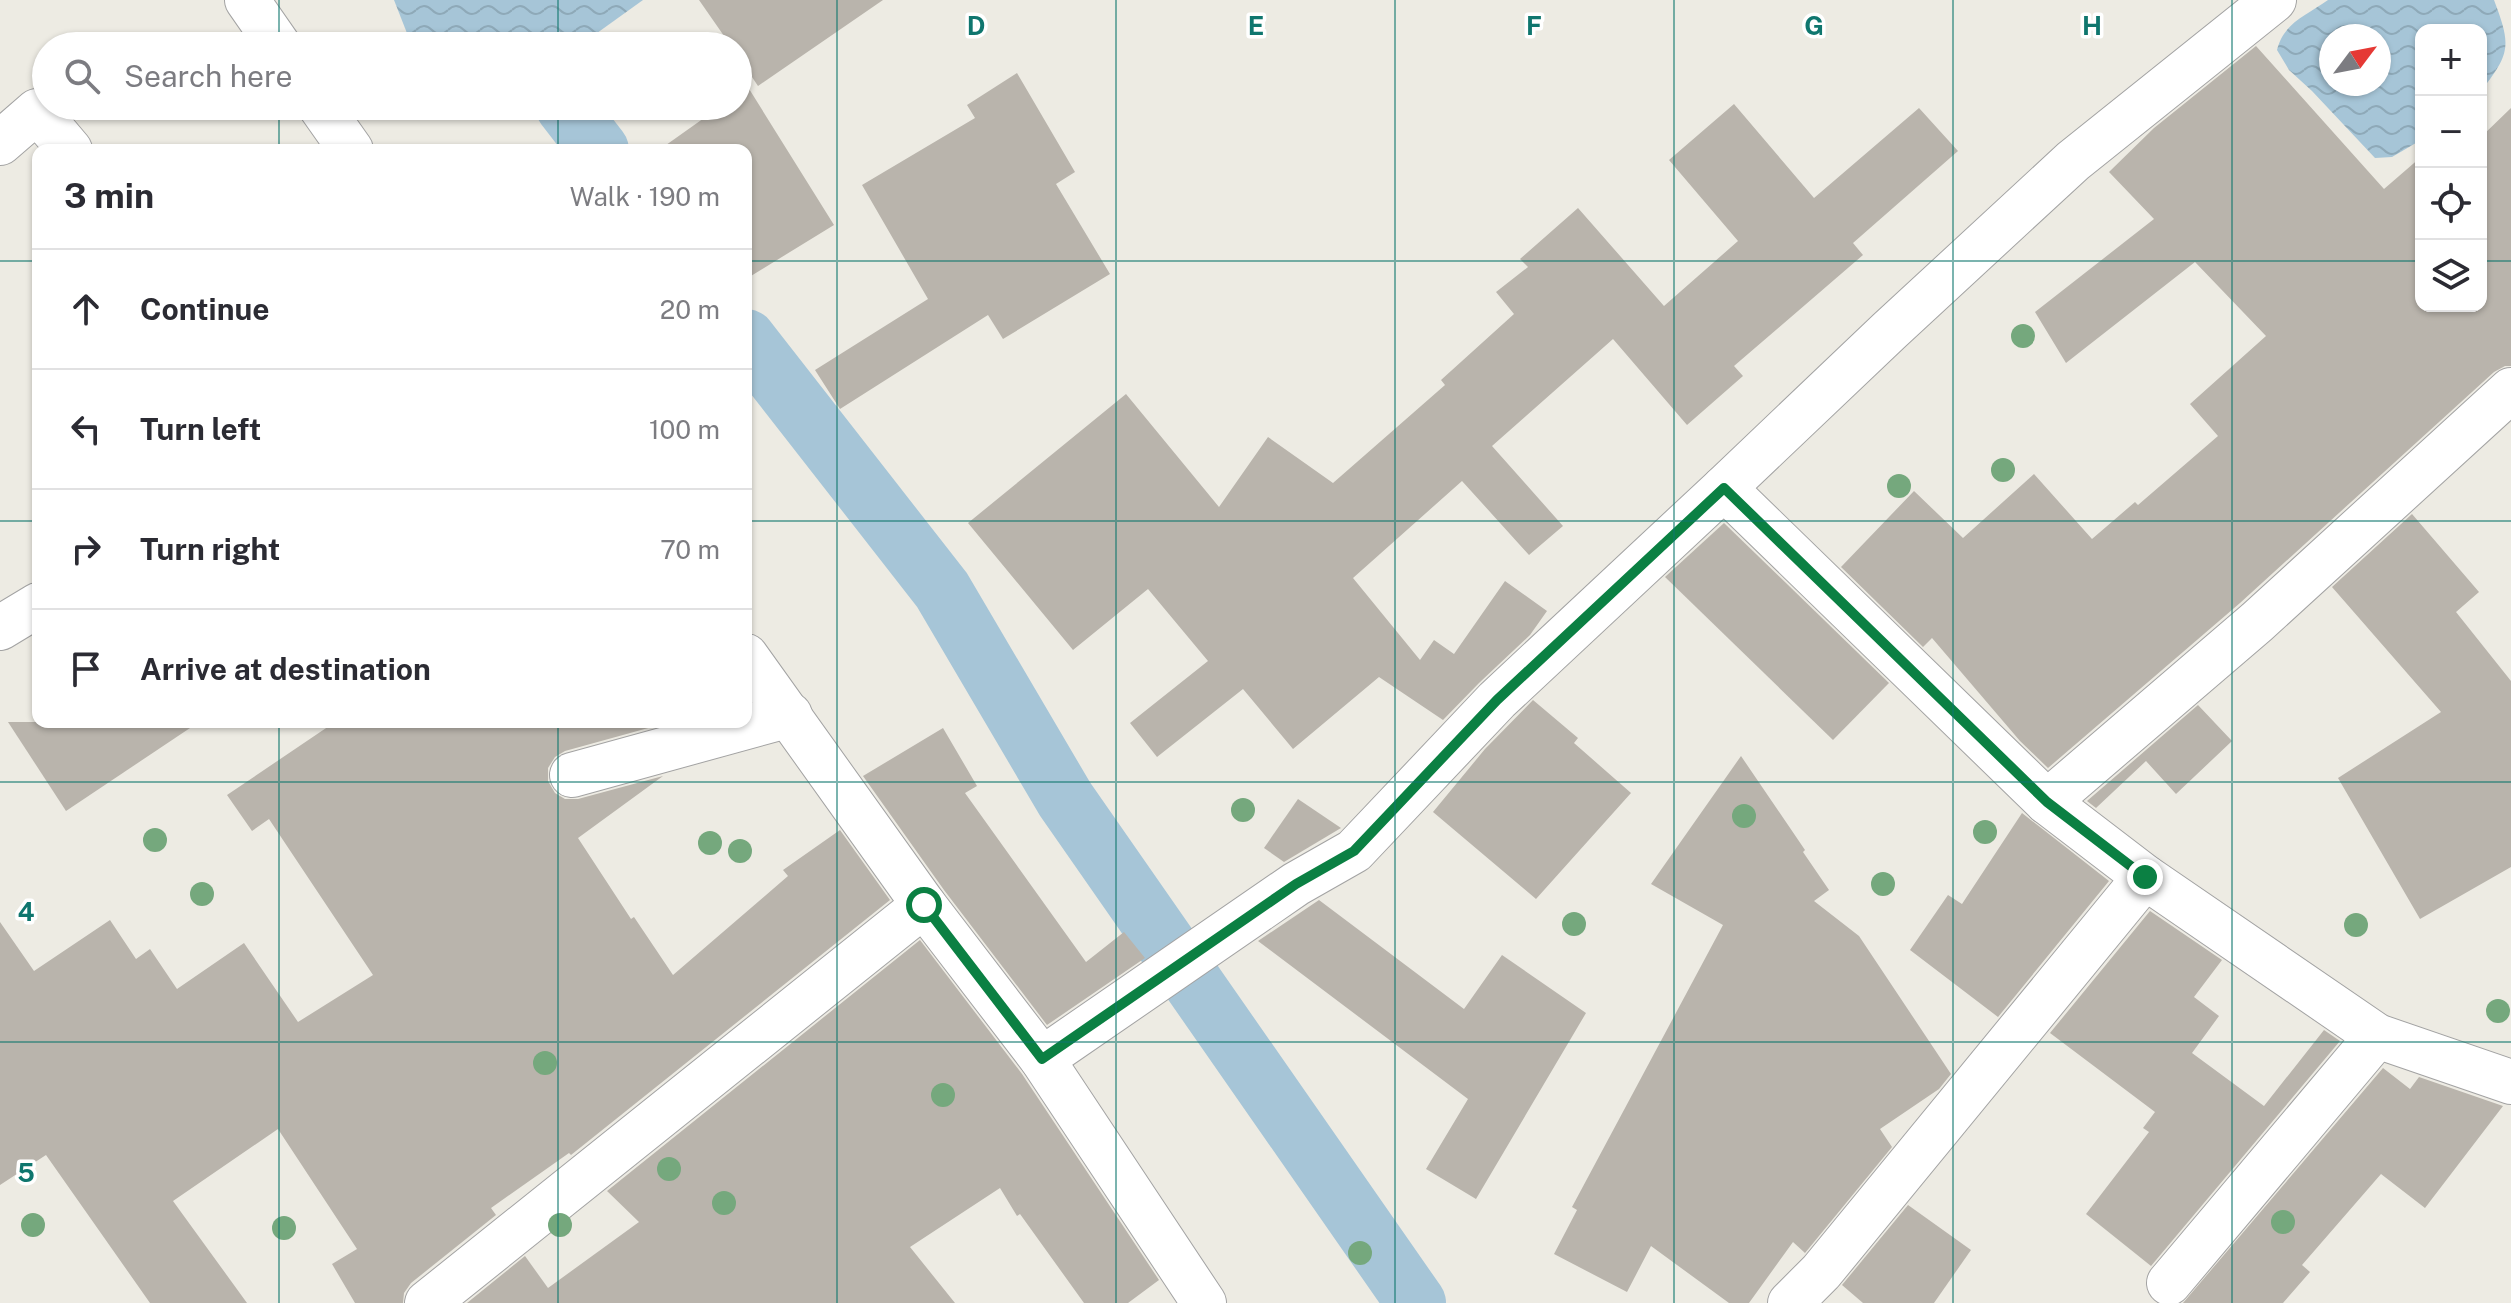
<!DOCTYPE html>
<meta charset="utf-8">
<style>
body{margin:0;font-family:"Public Sans",sans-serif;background:#f7f7f7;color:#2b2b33}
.controls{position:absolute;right:24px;top:24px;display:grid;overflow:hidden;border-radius:16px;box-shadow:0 2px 6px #0004}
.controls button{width:72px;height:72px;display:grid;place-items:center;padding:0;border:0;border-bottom:2px solid #e1e1e2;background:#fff;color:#2b2b33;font:40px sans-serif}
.compass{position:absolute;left:2319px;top:24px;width:72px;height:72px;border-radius:50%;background:#fff;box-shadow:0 2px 6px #0004;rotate:58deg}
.stop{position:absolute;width:24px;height:24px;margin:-18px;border:6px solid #0b8043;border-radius:50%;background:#fff}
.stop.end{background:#0b8043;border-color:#fff;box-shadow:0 2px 8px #0008}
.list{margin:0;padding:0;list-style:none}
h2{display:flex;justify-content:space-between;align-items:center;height:104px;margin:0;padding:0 32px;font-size:34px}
h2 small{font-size:26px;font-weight:400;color:#7c7c81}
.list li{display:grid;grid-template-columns:52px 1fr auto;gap:24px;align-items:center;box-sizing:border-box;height:120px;padding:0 32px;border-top:2px solid #e1e1e2}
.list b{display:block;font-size:30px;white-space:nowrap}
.list em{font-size:26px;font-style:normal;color:#7c7c81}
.icon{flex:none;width:44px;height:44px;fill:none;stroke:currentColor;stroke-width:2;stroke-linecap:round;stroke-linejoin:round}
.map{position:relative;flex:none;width:2511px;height:1303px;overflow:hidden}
.search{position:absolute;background:#fff;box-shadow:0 2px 6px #0004;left:32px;top:32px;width:720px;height:88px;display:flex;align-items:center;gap:20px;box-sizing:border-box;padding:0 28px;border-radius:44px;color:#7c7c81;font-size:30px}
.panel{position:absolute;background:#fff;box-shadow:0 2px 6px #0004;left:32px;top:144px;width:720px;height:584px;border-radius:16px}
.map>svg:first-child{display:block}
.water{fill:url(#water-waves);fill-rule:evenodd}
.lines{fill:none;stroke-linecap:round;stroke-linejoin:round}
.canal{stroke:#a6c5d7;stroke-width:60}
.building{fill:#b9b4ac}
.minor-casing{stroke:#a3a3a3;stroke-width:46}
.minor{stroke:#fff;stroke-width:44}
.tree{fill:#75a87d}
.route{stroke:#0b8043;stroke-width:10}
.grid{fill:none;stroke:#0f766e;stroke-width:2;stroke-opacity:0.55}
.grid-label{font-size:26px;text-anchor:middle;font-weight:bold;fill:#0f766e;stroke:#fff;stroke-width:7;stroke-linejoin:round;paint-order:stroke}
</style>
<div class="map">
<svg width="2511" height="1303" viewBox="0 0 2511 1303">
<defs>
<pattern id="water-waves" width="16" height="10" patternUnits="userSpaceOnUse" patternTransform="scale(2)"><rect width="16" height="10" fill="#a6c5d7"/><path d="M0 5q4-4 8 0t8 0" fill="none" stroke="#8ea9b8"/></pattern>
</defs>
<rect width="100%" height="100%" fill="#edebe3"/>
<!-- water -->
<g class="water">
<polygon points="394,0 643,0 579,46 412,46"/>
<path d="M2328,0H2494C2511,45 2511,53 2481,91V30H2421V140L2392,157L2375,158L2312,91L2289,70L2277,50C2284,22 2306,16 2328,0ZM2331,36H2379V84H2331Z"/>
</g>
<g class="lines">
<!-- canal -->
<g class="canal">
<polyline points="565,106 599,150"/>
<polyline points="746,339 942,590 1065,799 1416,1303"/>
</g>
</g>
<!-- building -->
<g class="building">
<polygon points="699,0 883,0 758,86 738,56 738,46 731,46"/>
<polygon points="2256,46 2384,189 2421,157 2421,306 2481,306 2481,137 2511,108 2511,366 2505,366 2494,372 2240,603 2048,768 2020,741 1932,638 1923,647 1841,567 1914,491 1963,538 2034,474 2092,539 2135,502 2138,505 2218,436 2190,404 2266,336 2195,262 2066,363 2035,312 2154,219 2109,172 2154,128"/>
<polygon points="1017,73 1075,172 1056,184 1110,274 1003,339 988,315 840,409 815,370 928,299 862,185 975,118 967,105"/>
<polygon points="746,84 834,225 746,279 746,150 659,150 721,106 738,106 738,94 746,88"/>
<polygon points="1734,104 1814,198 1919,108 1958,151 1853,243 1863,255 1734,366 1743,376 1687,425 1613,339 1492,446 1563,526 1529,555 1462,481 1353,578 1420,660 1434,640 1454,654 1505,581 1547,611 1530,635 1479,683 1443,720 1379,677 1293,749 1243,689 1157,757 1130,723 1208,661 1148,589 1073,650 968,523 1126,394 1219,507 1268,437 1333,483 1445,385 1441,380 1514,314 1496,292 1528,267 1520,259 1578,208 1664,306 1738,241 1669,160"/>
<polygon points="2412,514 2479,592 2456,612 2511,681 2511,867 2420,919 2338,778 2441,712 2332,587"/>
<polygon points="1724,523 1889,683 1833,740 1665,577"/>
<polygon points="1533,700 1578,738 1574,743 1631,793 1536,899 1433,812 1485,749"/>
<polygon points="2198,705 2232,741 2176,794 2146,761 2096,808 2087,801"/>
<polygon points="8,722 199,722 66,811"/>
<polygon points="335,722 670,722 565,751 555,757 548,768 548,781 555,793 565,799 578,799 663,776 578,838 631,919 634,917 673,975 788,876 783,870 840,830 890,900 571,1155 569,1153 491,1208 496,1215 411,1283 404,1293 403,1303 355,1303 332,1264 357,1249 278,1129 173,1201 247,1303 150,1303 46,1155 0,1185 0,922 34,971 110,920 136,959 150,949 177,989 244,943 298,1022 373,975 269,819 252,831 227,795"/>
<polygon points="943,728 977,786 965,793 1086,962 1124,932 1145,958 1047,1025 944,890 863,776"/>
<polygon points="1741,756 1805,850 1803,852 1829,890 1814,901 1859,936 1951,1074 1939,1089 1880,1129 1892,1147 1805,1253 1793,1242 1749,1303 1729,1303 1651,1246 1627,1292 1554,1254 1577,1210 1572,1207 1723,925 1651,884"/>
<polygon points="1298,799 1341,828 1284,862 1264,848"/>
<polygon points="2022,813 2109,881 1998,1017 1910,950 1948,895 1962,904"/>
<polygon points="1319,900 1464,1009 1502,955 1586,1013 1476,1199 1426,1169 1468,1099 1258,941"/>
<polygon points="2150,911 2222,960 2194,997 2219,1016 2192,1053 2264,1106 2324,1030 2340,1041 2151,1266 2086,1214 2149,1132 2143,1128 2155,1112 2050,1033"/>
<polygon points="920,940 1022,1074 1159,1280 1128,1303 1084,1303 1020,1214 1017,1216 1000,1188 910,1247 955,1303 467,1303 525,1256 548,1288 639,1222 607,1191"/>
<polygon points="2383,1068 2410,1089 2419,1077 2503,1106 2425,1208 2381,1174 2302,1265 2310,1272 2283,1303 2183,1303"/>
<polygon points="1908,1205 1971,1250 1934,1303 1863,1303 1842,1285"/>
</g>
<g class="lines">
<defs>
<g id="minor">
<polyline points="247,0 279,46"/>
<polyline points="320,106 351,150"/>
<polyline points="0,143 37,111 70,150"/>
<polyline points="1724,488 2047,802 2145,877 2377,1036 2511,1082"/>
<polyline points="0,628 38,605"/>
<polyline points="746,656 924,905 1042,1059 1204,1303"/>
<polyline points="572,775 790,715"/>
<polyline points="2047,802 2257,622 2511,390"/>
<polyline points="1042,1059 1296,884 1354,851 1497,700 1724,488 1889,331 2073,161 2274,0"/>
<polyline points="2169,1283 2377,1036"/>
<polyline points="427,1303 924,905"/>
<polyline points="1790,1303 1821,1272 2145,877"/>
</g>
</defs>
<!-- minor casing -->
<use href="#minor" class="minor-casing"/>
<!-- minor -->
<use href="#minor" class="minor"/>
</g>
<!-- trees -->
<g class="tree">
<circle cx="2023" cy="336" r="12"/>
<circle cx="2003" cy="470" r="12"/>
<circle cx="1899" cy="486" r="12"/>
<circle cx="1243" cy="810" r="12"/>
<circle cx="1744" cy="816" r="12"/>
<circle cx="1985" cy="832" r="12"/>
<circle cx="155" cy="840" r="12"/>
<circle cx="710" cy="843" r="12"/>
<circle cx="740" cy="851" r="12"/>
<circle cx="1883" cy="884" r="12"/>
<circle cx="202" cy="894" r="12"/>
<circle cx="1574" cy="924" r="12"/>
<circle cx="2356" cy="925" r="12"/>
<circle cx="2498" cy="1011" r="12"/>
<circle cx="545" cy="1063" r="12"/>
<circle cx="943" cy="1095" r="12"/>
<circle cx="669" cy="1169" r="12"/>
<circle cx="724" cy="1203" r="12"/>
<circle cx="2283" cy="1222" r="12"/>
<circle cx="33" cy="1225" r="12"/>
<circle cx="560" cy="1225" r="12"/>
<circle cx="284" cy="1228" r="12"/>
<circle cx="1360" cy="1253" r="12"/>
</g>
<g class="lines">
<!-- route -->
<polyline class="route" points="924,905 1042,1059 1296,884 1354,851 1497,700 1724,488 2047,802 2145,877"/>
</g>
<!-- grid -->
<path class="grid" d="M279,0V46M558,0V46M837,0V1303M1116,0V1303M1395,0V1303M1674,0V1303M1953,0V1303M2232,0V1303M279,106V150M558,106V150M0,261H38M746,261H2421M2481,261H2511M0,521H38M746,521H2511M279,722V1303M558,722V1303M0,782H2511M0,1042H2511"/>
<g class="grid-label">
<text x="976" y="35">D</text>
<text x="1256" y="35">E</text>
<text x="1534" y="35">F</text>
<text x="1814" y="35">G</text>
<text x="2092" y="35">H</text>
<text x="26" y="921">4</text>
<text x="26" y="1182">5</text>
</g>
</svg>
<div class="controls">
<button>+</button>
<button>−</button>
<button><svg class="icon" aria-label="locate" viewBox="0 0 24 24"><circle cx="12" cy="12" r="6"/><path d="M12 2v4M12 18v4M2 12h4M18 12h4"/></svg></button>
<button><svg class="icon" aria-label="layers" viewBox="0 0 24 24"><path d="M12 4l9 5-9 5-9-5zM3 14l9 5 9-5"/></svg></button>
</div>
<svg class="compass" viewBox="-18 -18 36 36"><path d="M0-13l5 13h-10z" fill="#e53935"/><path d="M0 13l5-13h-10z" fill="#7c7c81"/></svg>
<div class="stop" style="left:924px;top:905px"></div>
<div class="stop end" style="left:2145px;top:877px"></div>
<div class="search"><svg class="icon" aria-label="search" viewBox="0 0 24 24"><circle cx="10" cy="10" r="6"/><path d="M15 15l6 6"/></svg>Search here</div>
<section class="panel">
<h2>3 min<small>Walk · 190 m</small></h2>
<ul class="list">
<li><svg class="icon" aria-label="ahead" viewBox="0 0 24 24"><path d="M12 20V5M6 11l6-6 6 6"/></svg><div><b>Continue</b></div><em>20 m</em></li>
<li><svg class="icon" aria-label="left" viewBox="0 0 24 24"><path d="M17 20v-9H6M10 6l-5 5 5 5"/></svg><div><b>Turn left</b></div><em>100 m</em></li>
<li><svg class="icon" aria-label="right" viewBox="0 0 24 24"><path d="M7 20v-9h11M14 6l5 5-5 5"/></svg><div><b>Turn right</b></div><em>70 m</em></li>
<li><svg class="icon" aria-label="arrive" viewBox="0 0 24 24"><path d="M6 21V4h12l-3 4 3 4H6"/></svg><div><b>Arrive at destination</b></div></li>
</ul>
</section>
</div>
